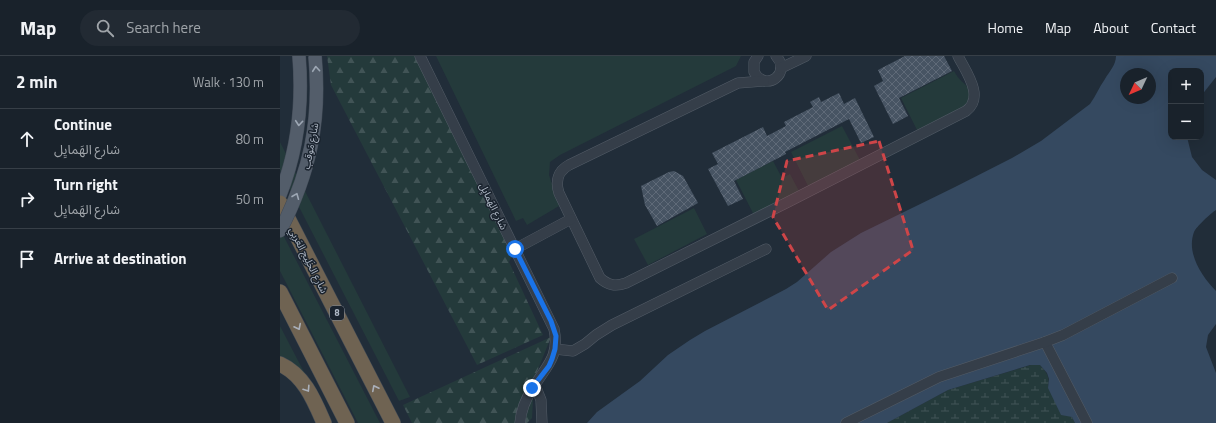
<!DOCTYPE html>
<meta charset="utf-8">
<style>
body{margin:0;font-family:"Titillium Web","Noto Sans Arabic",sans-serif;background:#222a33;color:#f1f3f6}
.controls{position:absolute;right:12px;top:12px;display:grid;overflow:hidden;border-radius:8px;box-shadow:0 4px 16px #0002}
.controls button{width:36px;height:36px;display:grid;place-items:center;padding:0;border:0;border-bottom:1px solid #373f47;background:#19222b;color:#f1f3f6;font:20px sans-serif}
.compass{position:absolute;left:840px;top:12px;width:36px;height:36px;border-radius:50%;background:#19222b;box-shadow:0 4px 16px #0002;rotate:226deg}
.stop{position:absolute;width:12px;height:12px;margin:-9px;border:3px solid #1a73e8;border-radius:50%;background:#fff}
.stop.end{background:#1a73e8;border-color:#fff;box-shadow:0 1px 4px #0008}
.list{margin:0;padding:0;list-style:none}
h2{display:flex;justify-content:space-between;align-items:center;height:52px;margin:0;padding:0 16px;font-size:17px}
h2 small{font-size:13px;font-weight:400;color:#9fa4a9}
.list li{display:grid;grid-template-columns:26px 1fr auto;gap:12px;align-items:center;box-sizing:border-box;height:60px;padding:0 16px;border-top:1px solid #373f47}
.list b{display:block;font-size:15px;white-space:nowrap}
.list p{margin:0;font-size:13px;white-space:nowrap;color:#9fa4a9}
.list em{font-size:13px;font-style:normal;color:#9fa4a9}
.icon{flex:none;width:22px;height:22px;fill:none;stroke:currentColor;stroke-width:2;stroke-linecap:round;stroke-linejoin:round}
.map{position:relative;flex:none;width:936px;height:367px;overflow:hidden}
header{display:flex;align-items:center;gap:24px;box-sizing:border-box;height:56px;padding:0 20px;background:#19222b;border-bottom:1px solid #373f47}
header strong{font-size:19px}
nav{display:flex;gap:22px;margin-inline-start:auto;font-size:14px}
.search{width:280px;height:36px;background:#222a33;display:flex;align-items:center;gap:10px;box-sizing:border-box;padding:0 14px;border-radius:22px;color:#9fa4a9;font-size:15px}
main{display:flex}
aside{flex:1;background:#19222b}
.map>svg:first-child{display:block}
.green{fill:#243a3b}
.forest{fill:url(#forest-firs)}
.wetland{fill:url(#wetland-marsh)}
.water{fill:#354960;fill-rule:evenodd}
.building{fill:url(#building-cross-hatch)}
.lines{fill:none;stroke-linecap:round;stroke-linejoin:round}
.minor-casing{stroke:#535c67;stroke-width:11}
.major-casing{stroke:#414a56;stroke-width:14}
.highway-casing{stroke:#404954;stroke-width:16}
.minor{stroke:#353e49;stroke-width:10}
.major{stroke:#535d6a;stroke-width:13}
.highway{stroke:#6f6352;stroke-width:15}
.major-bridge-casing{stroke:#414a56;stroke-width:14;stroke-linecap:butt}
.major-bridge{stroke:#535d6a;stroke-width:13}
.oneway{stroke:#9da7b4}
.oneway2{stroke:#aab0ba}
.route{stroke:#1a73e8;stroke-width:5}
.marked{fill:#ce4548;fill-opacity:0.2;stroke:#ce4548;stroke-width:3;stroke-dasharray:8 5;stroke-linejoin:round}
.labels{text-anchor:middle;stroke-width:3;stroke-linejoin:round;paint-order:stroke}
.shield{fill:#1a232e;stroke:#838c98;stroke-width:1}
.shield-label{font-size:9px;font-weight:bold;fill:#b0b9c6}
.street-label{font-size:10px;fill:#b0b9c6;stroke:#1a232e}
</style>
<header>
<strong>Map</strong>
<div class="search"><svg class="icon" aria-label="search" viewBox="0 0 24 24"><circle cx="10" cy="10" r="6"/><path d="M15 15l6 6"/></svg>Search here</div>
<nav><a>Home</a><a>Map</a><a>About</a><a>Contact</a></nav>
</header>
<main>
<aside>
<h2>2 min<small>Walk · 130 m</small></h2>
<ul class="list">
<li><svg class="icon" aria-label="ahead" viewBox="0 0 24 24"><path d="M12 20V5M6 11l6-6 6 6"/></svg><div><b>Continue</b><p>شارع الهَمايِل</p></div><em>80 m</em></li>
<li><svg class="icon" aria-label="right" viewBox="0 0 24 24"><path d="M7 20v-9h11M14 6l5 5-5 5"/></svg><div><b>Turn right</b><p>شارع الهَمايِل</p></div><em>50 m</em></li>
<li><svg class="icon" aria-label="arrive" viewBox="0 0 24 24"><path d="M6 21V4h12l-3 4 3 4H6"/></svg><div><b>Arrive at destination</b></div></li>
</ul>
</aside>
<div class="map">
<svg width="936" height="367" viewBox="0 0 936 367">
<defs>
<pattern id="forest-firs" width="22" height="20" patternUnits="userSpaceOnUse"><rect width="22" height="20" fill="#243a3b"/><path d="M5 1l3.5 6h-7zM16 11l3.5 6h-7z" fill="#415456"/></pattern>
<pattern id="wetland-marsh" width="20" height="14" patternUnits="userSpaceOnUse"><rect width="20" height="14" fill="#243a3b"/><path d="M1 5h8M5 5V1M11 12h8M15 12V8" fill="none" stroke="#415456"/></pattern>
<pattern id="building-cross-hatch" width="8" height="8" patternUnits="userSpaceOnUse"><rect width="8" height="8" fill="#475463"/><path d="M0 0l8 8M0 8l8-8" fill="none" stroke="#5f6a78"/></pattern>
</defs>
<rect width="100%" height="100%" fill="#212d39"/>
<!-- green -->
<g class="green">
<polygon points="156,0 461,0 456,10 280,99 270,106 269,119 279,150 247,169 243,162 236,165"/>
<path d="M674,15C679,25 684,26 690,34L689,48L637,74L621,42Z"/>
<polygon points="562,70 580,104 528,130 511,96"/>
<polygon points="0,86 130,341 119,345 0,114"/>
<polygon points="493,105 502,122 510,118 519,135 474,159 456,124"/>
<polygon points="414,152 427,178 368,209 354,183"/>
<polygon points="0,173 100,367 78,367 0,215"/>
<polygon points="0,270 25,318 0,302"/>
</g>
<!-- forest -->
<g class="forest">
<polygon points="47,0 135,0 234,196 229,206 263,279 197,309 51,29"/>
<polygon points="271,281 254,323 252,362 247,367 132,367 123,349"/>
</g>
<!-- wetland -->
<path class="wetland" d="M751,309H760C767,317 770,321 768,332L792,361L795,367H607L668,334Z"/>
<!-- water -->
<path class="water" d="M836,0H936V21L921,40V15H891V81H907L912,101L922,114L936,124V154C931,157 916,171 914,176C906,197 922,221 936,235V268L928,279L926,291L936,317V367H795L792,361L781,359L768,332L769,323L767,317L760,309H750L668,334L607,367H307L317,356L360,325L388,299L410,284L425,275L506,233L517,226L551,196L581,177L675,131L732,102L761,85L810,48C816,40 819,31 825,23C829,16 836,9 836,0ZM846,18H870V42H846Z"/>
<!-- building -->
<g class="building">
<polygon points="625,0 664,0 672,15 619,42 628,60 613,68 594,30 603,25 598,14"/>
<polygon points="559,37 564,48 575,42 594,81 581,87 569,63 505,96 506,98 454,125 463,143 448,150 428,113 438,108 432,97 483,71 487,80 506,70 504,66 533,51 530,46 539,41 541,46"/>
<polygon points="394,115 403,120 418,147 377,170 365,149 361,130 389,116"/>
</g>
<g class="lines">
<defs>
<g id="minor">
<path d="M140,0L274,273C280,301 266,310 253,332C246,342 241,355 240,367"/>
<path d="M478,0L474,6V16C486,37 512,17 496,0"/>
<polyline points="501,12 526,0"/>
<path d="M484,25L458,27L289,109C278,115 275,125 279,137L320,222C328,229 335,231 346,227L508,146L686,55C705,41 686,16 678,0"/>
<polyline points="235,193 291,163"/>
<polyline points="765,286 807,367"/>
<polyline points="275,293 293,295 305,288 316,279 332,269 486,193"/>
<polyline points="255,329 261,344 262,367"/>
<polyline points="566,367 659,321 765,286 783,279 892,222"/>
</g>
<path id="major" d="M0,139C18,94 23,48 19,0"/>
<g id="highway">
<polyline points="0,147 113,367"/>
<polyline points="0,236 67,367"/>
<path d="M0,308C24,319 34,344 44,367"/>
</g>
</defs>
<!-- minor casing -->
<use href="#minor" class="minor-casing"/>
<!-- major casing -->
<use href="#major" class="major-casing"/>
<!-- highway casing -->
<use href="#highway" class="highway-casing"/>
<!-- minor -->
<use href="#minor" class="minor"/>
<!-- major -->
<use href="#major" class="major"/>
<!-- highway -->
<use href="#highway" class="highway"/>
<defs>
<path id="major-bridge" d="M0,175C30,117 41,65 35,0"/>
</defs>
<!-- major-bridge casing -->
<use href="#major-bridge" class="major-bridge-casing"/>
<!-- major-bridge -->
<use href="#major-bridge" class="major-bridge"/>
</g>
<!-- one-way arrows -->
<defs><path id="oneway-chevron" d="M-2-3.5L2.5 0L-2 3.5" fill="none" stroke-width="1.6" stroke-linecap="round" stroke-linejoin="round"/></defs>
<g class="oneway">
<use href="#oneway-chevron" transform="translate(36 13) rotate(-95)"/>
<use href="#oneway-chevron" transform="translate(19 67) rotate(95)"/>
<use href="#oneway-chevron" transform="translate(16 140) rotate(-68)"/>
</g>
<g class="oneway2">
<use href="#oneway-chevron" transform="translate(18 271) rotate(63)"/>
<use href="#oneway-chevron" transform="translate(95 332) rotate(-117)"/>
<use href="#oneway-chevron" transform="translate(27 333) rotate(57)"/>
</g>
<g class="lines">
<!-- route -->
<polyline class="route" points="235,193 271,265 276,280 275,293 272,303 269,310 252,332"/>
</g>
<!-- marked area -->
<path class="marked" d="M599,85L633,194L548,254L493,161L507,105Z"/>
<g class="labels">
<!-- shield labels -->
<rect class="shield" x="50" y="250" width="14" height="14" rx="3"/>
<g class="shield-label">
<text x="57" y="260">8</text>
</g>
<!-- street labels -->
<g class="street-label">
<text transform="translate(30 90) rotate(-79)" y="4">شارع مَوقب</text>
<text transform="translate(214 150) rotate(64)" y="4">شارع الهَمايِل</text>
<text transform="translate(29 204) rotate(63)" y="4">شارع الخَلِيج العَربِي</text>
</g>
</g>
</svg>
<div class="controls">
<button>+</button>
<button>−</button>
</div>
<svg class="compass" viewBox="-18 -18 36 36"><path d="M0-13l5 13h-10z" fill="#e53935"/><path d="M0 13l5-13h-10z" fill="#9fa4a9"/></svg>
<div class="stop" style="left:235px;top:193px"></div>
<div class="stop end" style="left:252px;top:332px"></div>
</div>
</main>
